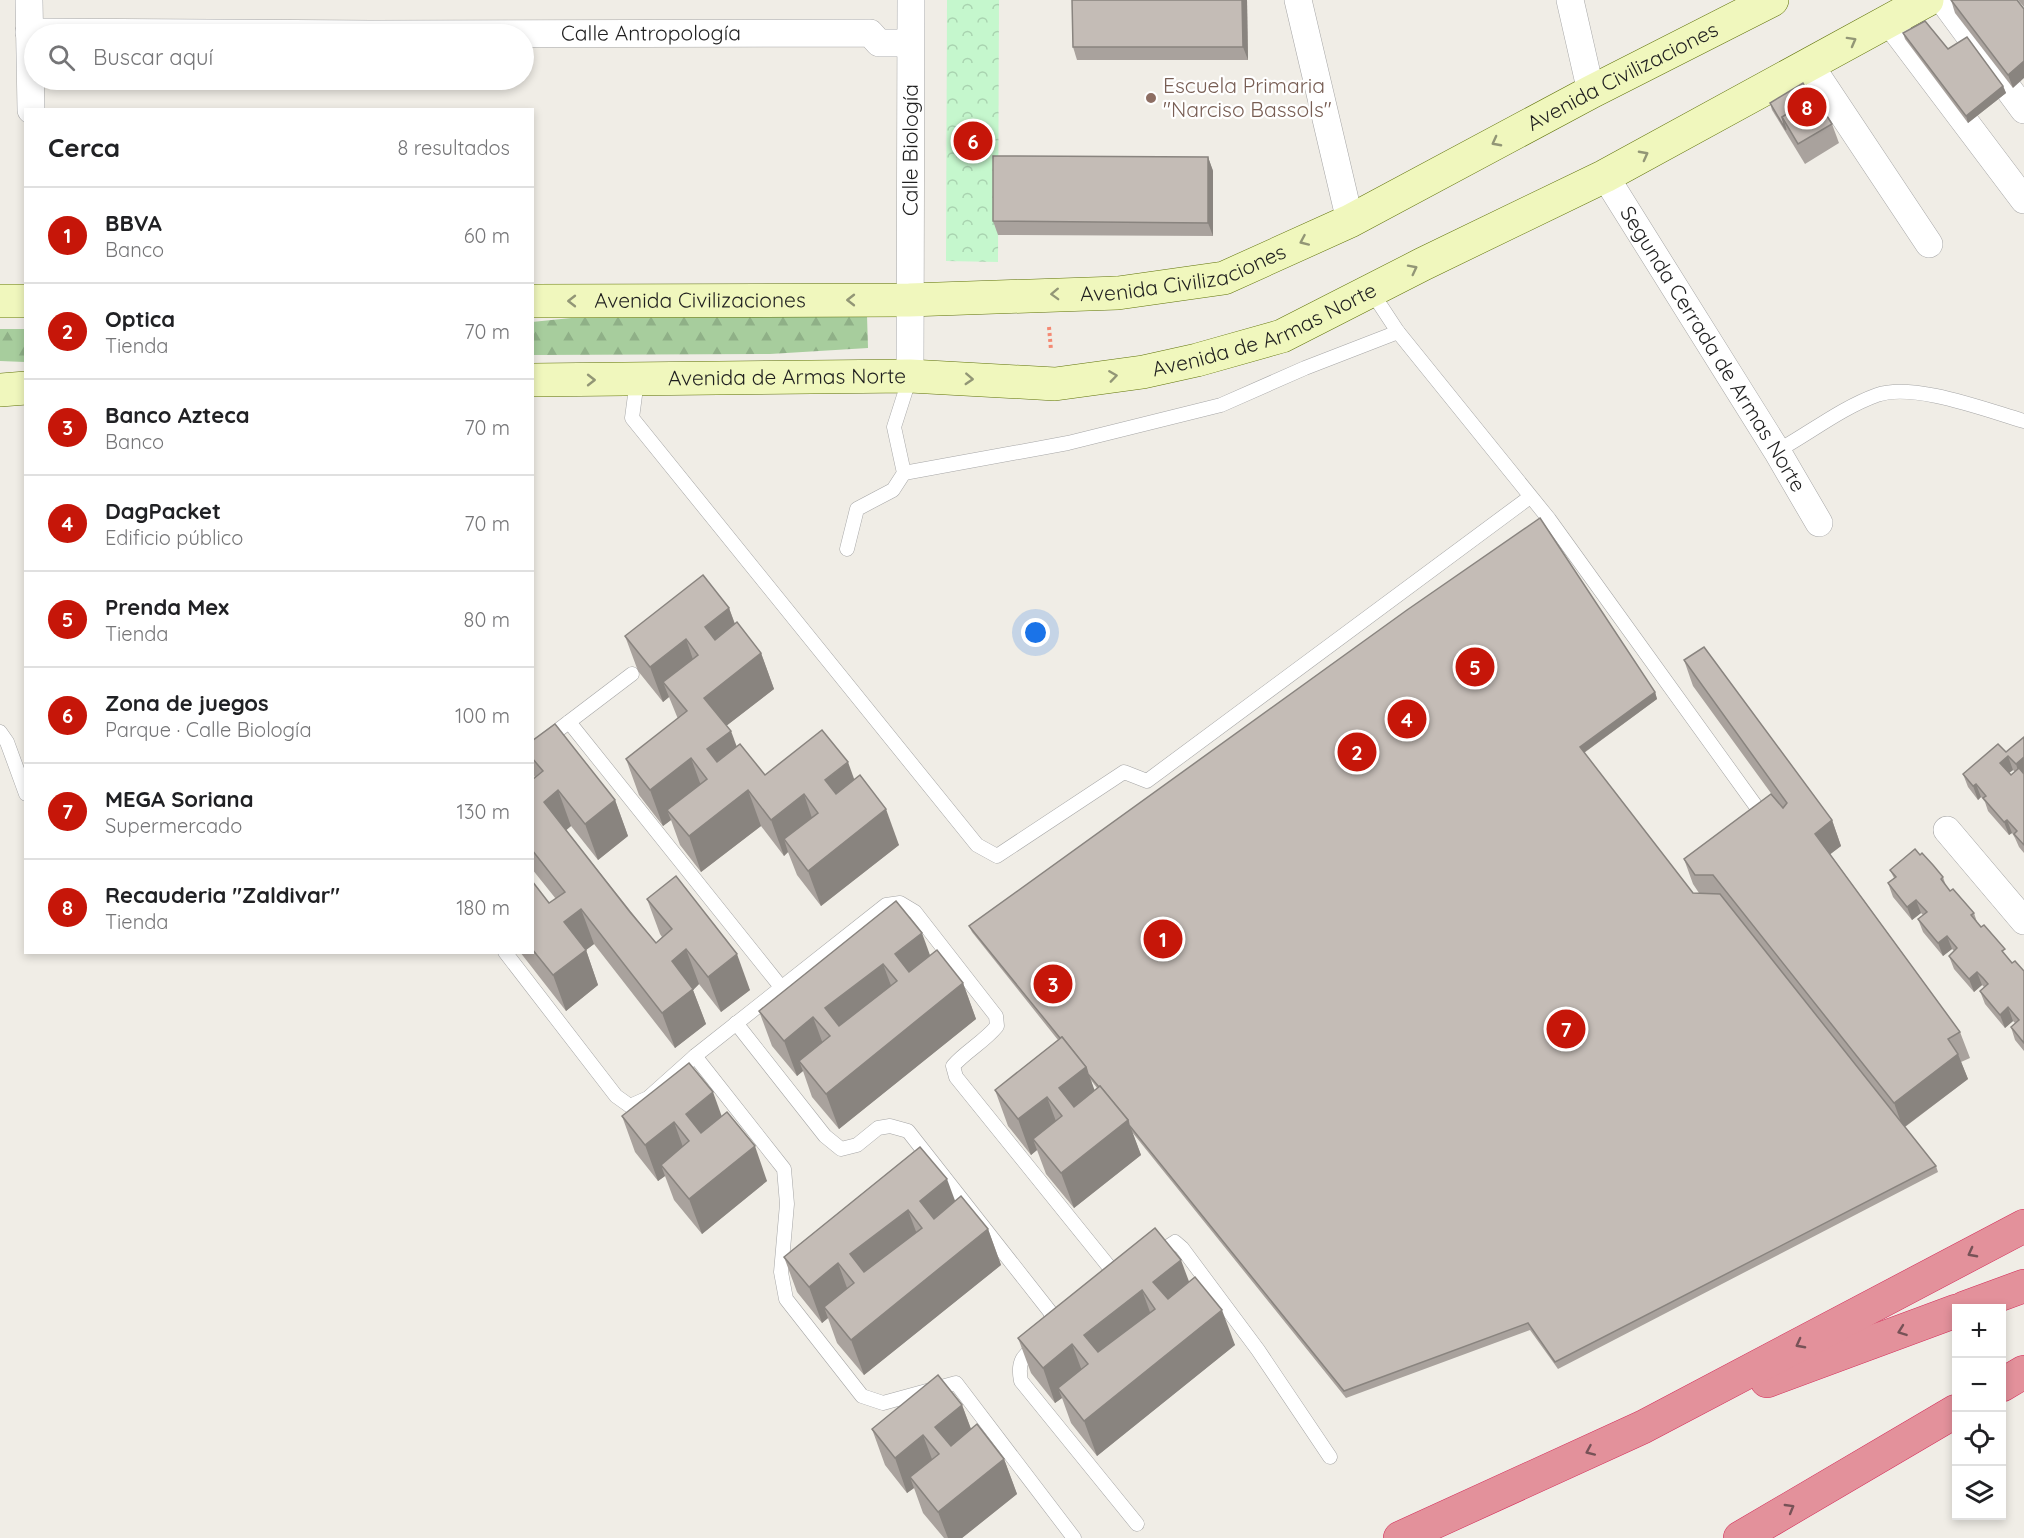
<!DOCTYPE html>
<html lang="es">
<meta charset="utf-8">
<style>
body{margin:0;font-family:Quicksand,sans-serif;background:#f2f2f2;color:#202124}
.controls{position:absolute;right:18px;bottom:18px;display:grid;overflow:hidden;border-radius:0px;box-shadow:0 3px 9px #0003}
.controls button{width:54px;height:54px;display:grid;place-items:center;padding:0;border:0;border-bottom:2px solid #e0e0e0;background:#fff;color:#202124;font:30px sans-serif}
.you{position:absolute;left:1036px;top:633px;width:21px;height:21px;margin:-15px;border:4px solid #fff;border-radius:50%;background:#1a73e8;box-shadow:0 0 0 9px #1a73e833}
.badge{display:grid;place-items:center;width:39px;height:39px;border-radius:50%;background:#c61609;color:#fff;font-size:20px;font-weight:700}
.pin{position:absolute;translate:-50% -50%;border:3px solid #fff;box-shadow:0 2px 6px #0006}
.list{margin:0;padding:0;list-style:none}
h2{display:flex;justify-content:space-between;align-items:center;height:78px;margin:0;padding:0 24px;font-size:26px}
h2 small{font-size:20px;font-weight:400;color:#757577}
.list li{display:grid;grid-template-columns:39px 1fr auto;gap:18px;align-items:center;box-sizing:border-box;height:96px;padding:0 24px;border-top:2px solid #e0e0e0}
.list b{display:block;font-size:22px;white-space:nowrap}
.list p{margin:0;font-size:20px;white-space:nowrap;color:#757577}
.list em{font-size:20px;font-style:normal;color:#757577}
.icon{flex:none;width:33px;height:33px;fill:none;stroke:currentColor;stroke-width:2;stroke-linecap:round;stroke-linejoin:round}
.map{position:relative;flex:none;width:2024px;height:1538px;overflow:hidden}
.search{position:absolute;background:#fff;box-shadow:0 3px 9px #0003;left:24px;top:24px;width:510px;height:66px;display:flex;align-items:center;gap:15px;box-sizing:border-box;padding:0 21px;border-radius:33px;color:#757577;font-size:22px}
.panel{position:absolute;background:#fff;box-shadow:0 3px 9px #0003;left:24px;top:108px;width:510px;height:846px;border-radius:0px}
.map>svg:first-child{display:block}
.forest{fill:url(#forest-firs)}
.park{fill:url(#park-crowns)}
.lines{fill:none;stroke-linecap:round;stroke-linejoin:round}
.service-casing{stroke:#a6a6a6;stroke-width:15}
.minor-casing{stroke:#a6a6a6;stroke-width:28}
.secondary-casing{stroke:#60730a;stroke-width:34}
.motorway-casing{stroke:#d42d5a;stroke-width:34}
.path{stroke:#f48973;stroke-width:4;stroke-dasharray:3 3;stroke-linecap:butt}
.service{stroke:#fff;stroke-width:14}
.minor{stroke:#fff;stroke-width:27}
.secondary{stroke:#f0f7bd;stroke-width:33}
.motorway{stroke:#e3919b;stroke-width:33}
.wall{fill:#a9a29d;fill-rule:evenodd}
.shaded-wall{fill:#89847f}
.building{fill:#c4bcb6;stroke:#89847f;stroke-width:1.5;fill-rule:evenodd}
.oneway{stroke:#929676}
.oneway2{stroke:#775257}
.education-dot{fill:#8d6e63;stroke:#fff;stroke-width:2}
.labels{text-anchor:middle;stroke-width:4.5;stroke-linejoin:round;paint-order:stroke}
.street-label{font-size:21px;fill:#1f1f1f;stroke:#fff}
.education-label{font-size:21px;fill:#785e54;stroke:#fff;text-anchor:start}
</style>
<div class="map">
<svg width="2024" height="1538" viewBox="0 0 2024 1538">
<defs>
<pattern id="forest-firs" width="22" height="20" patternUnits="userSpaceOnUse" patternTransform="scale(1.5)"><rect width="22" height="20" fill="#a7cd9d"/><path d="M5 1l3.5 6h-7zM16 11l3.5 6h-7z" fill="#8fb087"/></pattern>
<pattern id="park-crowns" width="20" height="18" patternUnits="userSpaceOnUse" patternTransform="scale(1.5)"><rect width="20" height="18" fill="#c5f7cd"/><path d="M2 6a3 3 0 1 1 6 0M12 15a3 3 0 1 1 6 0" fill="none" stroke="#a9d3b0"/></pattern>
</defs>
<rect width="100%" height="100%" fill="#f0ede6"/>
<!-- forest -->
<g class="forest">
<polygon points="683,314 867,316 868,348 770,354 533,355 532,322 571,318"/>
<polygon points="0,329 25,329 25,362 0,361"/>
</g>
<!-- park -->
<polygon class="park" points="947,0 999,0 998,262 946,261"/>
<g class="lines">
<defs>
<g id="service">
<polyline points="1371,291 1398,332 1549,519 1758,809"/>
<polyline points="637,380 632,418 977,845 997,856 1124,772 1147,781 1530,497"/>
<path d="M1777,451C1810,433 1841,408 1877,395C1913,382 1986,410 2024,421"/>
<polyline points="904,473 1068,443 1221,405 1305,368 1398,332"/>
<polyline points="847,549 857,509 893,490 904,473 894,427 910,377"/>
<polyline points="569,722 781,987"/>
<polyline points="0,732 7,742 26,794"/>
<polyline points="532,750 632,674"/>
<path d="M505,952L616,1096L630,1106L648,1098L695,1056L886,905L900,903L915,912L996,1016L997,1026C984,1042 966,1051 953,1066L956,1077L1110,1268L1121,1275"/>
<polyline points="736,1023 825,1136 841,1149 857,1145 878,1128 890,1126 908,1131 1051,1313 1051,1329"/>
<polyline points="695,1056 784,1169 787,1204 781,1272 786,1299 862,1396 883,1403 956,1383 1074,1538"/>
<polyline points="1155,1255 1175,1242 1182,1248 1258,1350 1330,1457"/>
<path d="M1038,1343C1023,1356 1017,1361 1021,1381L1137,1524"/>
</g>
<g id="minor">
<polyline points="29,0 31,110"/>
<polyline points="1298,0 1350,221"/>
<polyline points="1570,0 1591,92"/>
<polyline points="1943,0 2024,110"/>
<polyline points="1889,21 2024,200"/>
<path id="s1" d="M29,32L371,34L870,33L879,43H910"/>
<polyline points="1810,65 1929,244"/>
<path id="s2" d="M1605,176L1777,451L1819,523"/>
<path id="s3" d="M910,376L911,0"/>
<polyline points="1947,830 2024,921"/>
</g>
<g id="secondary">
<polyline points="0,301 26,301"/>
<path id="s4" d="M532,301L909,300L1118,293L1224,278L1350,221L1591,92L1772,0"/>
<path id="s5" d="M532,380L910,376L1055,384L1143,372L1197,360L1282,336L1423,264L1605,176L1927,0"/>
<polyline points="0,390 26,388"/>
</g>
<g id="motorway">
<polyline points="1964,1308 2024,1286"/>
<polyline points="1767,1381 1956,1311"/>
<polyline points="2002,1385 2024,1372"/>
<polyline points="1400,1538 1643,1427 2024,1226"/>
<polyline points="1740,1538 1956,1411"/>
</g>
</defs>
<!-- service casing -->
<use href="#service" class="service-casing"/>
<!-- minor casing -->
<use href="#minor" class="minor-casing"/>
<!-- secondary casing -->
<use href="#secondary" class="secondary-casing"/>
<!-- motorway casing -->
<use href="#motorway" class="motorway-casing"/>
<!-- path -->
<polyline class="path" points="1049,327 1051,350"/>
<!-- service -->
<use href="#service" class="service"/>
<!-- minor -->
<use href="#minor" class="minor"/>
<!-- secondary -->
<use href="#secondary" class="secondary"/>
<!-- motorway -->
<use href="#motorway" class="motorway"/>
</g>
<!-- wall -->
<g class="wall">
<polygon points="1072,0 1247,0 1248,60 1077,60 1073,47"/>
<polygon points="1951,0 2017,0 2013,88 1955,13"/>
<polygon points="2018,0 2024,0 2024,7"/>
<polygon points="1903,33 1948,49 2003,86 2006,93 1968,123 1905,39"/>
<polygon points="1812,99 1832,124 1839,143 1805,164 1772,110 1770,103"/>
<polygon points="1208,157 1213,171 1213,236 998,235 993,221"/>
<polygon points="729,608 735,624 761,653 774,689 726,726 736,747 765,775 854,780 899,845 821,906 797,875 788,852 784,856 761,826 701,872 680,845 671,820 663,826 639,795 626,759 678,719 669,697 663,702 638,671 625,636"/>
<path d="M1684,660L1832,820L1841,846L1830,854L1960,1032L1970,1058L1961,1062L1968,1079L1905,1127L1936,1166L1938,1172L1558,1369L1530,1330L1346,1398L1132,1132L1141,1155L1074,1208L1046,1174L1037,1150L1031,1155L1008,1126L995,1090L1058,1040L972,932L969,926L1655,692L1657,699L1584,753L1693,893H1699L1693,884L1684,859L1773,796L1693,686ZM1091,1080L1097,1088L1094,1091Z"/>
<path d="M2024,737V853L2019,847L2015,838L2012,833L2009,835L1988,811L1985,802L1981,797L1978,800L1968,787L1963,774L2006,752ZM2013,770L2015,772L2011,775L2009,773Z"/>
<polygon points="532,741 615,800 628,836 598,860 571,826 566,830 656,943 662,937 660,934 647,899 750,990 721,1012 699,984 693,990 706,1024 675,1048 594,944 586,950 598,985 566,1011 520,952 532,952 532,881 549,903 556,899 532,869 532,780 535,778 532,770"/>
<polygon points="1920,855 1943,877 1946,886 1950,891 1974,913 1977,922 2012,963 2024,971 2024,1051 2015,1040 2011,1027 2015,1023 2013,1021 2005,1028 1985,1004 1980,991 1984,987 1982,985 1974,992 1954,969 1949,956 1954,951 1952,949 1943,956 1923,932 1918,919 1923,915 1921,913 1912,920 1893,897 1888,883 1894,878 1890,870"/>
<polygon points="896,901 930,956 963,983 976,1019 839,1129 812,1097 803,1071 797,1076 772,1046 759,1011"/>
<polygon points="622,1116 722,1117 767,1181 702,1234 674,1200 665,1176 658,1181 635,1152"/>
<polygon points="920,1147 955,1202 988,1229 1001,1265 864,1375 837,1343 828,1318 822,1323 797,1292 784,1257"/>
<polygon points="1155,1228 1189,1282 1235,1345 1097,1456 1071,1423 1062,1398 1055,1403 1031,1373 1018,1338"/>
<polygon points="962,1405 971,1429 1004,1459 1017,1494 962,1538 944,1538 923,1513 914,1488 907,1493 885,1465 872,1429"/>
</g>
<!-- shaded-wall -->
<g class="shaded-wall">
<polygon points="1242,0 1247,0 1248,60 1243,47"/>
<polygon points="2024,61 2024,78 2013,88 2008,75"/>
<polygon points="2003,86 2006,93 1968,123 1966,116"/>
<polygon points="1208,157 1213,171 1213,236 1208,223"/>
<polygon points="729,608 742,644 718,663 705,627"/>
<polygon points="686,639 698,674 663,682 669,697 663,702 650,667"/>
<polygon points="761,653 774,689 717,733 704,698"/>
<polygon points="1655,692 1657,699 1582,754 1580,747"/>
<polygon points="731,731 744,766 720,785 707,749"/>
<polygon points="2008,756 2013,770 2005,776 2000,763"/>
<polygon points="2024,757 2024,775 2020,778 2016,764"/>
<polygon points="691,758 704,794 667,810 671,820 663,826 650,790"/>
<polygon points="848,762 861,798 838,816 825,780"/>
<polygon points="1976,784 1981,797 1978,800 1973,786"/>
<polygon points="558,790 571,826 557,838 544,802"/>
<polygon points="748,790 761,826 701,872 689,836"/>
<polygon points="804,794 816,830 784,839 788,852 784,856 771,820"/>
<polygon points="615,800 628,836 598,860 585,824"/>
<polygon points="886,809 899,845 821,906 808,871"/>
<polygon points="1832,820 1841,846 1824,859 1815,834"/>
<polygon points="2007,820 2012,833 2009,835 2004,822"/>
<polygon points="1916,900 1921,913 1912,920 1907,907"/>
<polygon points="581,909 594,944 586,950 598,985 566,1011 553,975 564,922"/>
<polygon points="922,933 935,969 908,990 895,954"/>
<polygon points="1947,936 1952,949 1943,956 1938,943"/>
<polygon points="686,949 699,984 693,990 706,1024 675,1048 662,1013 672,961"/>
<polygon points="737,954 750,990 721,1012 708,977"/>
<polygon points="883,964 896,999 838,1043 825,1008"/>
<polygon points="1977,972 1982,985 1974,992 1969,979"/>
<polygon points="963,983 976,1019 839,1129 826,1094"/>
<polygon points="2008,1007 2013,1021 2005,1028 2000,1015"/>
<polygon points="813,1017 826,1052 799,1061 803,1071 797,1076 784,1041"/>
<polygon points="1958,1054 1968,1079 1903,1128 1894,1103"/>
<polygon points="1086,1067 1099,1102 1072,1124 1059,1088"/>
<polygon points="713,1092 726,1128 699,1150 686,1114"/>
<polygon points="1047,1097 1060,1132 1033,1139 1037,1150 1031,1155 1018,1119"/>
<polygon points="1128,1120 1141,1155 1074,1208 1061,1173"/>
<polygon points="674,1122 687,1158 661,1165 665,1176 658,1181 645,1145"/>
<polygon points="755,1146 767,1181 702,1234 689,1199"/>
<polygon points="947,1179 960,1214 932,1236 920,1201"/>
<polygon points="908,1210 921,1245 863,1289 850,1254"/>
<polygon points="988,1229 1001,1265 864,1375 851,1340"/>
<polygon points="1181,1260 1194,1295 1166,1317 1153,1282"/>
<polygon points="838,1263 851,1299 824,1307 828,1318 822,1323 809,1287"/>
<polygon points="1142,1290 1155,1326 1096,1370 1084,1335"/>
<polygon points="1222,1310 1235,1345 1097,1456 1084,1421"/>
<polygon points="1072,1344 1085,1379 1058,1388 1062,1398 1055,1403 1043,1368"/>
<polygon points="962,1405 975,1440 948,1463 935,1427"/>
<polygon points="923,1435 936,1470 910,1477 914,1488 907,1493 895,1458"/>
<polygon points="1004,1459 1017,1494 962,1538 948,1538 938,1512"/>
</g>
<!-- building -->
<g class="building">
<polygon points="1072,0 1242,0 1243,47 1073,47"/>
<polygon points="1951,0 2017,0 2024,9 2024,61 2008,75"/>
<polygon points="1925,21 1948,49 1967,37 2003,86 1966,116 1903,33"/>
<polygon points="1803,83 1812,99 1782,117 1786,130 1770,103"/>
<polygon points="1815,97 1832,124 1798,144 1782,117"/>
<polygon points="993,156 1208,157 1208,223 993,221"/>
<polygon points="1540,518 1655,692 1580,747 1693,893 1720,894 1936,1166 1555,1362 1528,1323 1344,1391 1129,1125 1128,1120 1100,1086 1099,1087 1088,1074 1086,1067 1062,1037 1060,1038 969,926 1407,610"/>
<polygon points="703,575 729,608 705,627 715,640 737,622 761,653 704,698 731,731 707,749 717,762 740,744 765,775 822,730 848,762 825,780 836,794 860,775 886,809 808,871 784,839 818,813 804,794 771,820 748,790 689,836 667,810 707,779 691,758 650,790 626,759 687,711 663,682 698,655 686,639 650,667 625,636"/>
<polygon points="1704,647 1832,820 1815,834 1960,1032 1948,1039 1958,1054 1894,1103 1713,875 1695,875 1684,859 1771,794 1783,808 1787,803 1684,660"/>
<polygon points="555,724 615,800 585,824 558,790 544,802 630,912 656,943 672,929 647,899 676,876 737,954 708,977 686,949 672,961 693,989 662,1013 581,909 564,922 586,950 553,975 532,949 532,881 549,903 565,892 532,850 532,780 543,771 532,758 532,741"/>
<polygon points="2024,737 2024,757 2016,764 2008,756 2000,763 2011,775 2019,768 2024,774 2024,845 2014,834 2017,831 2007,820 2004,822 1983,798 1986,796 1976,784 1973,786 1963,774 1998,744 2006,752"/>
<polygon points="1915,849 1920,855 1922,853 1933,865 1943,877 1941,879 1950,891 1953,889 1974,913 1971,915 1981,927 1984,925 2005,949 2002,951 2012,963 2015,961 2024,971 2024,1043 2011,1027 2019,1020 2008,1007 2000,1015 1980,991 1988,984 1983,978 1977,972 1969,979 1949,956 1957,948 1947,936 1938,943 1918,919 1927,912 1916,900 1907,907 1888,883 1896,877 1890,870"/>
<path d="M896,901L922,933L895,954L909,972L937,950L963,983L826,1094L799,1061L830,1036L813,1017L784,1041L759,1011ZM883,964L897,981L839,1026L825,1008Z"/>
<polygon points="1062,1037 1086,1067 1059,1088 1074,1107 1100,1086 1128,1120 1061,1173 1033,1139 1062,1116 1047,1097 1018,1119 995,1090"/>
<polygon points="689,1063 713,1092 686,1114 701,1133 727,1112 755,1146 689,1199 661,1165 689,1141 674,1122 645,1145 622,1116"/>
<path d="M920,1147L947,1179L920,1201L934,1219L961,1196L988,1229L851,1340L824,1307L854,1283L838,1263L809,1287L784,1257ZM908,1210L922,1228L864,1272L850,1254Z"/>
<path d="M1155,1228L1181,1260L1153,1282L1168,1299L1195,1277L1222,1310L1084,1421L1058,1388L1088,1364L1072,1344L1043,1368L1018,1338ZM1142,1290L1155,1309L1098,1352L1084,1335Z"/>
<polygon points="938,1375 962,1405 935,1427 951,1446 977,1424 1004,1459 938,1512 910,1477 939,1454 923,1435 895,1458 872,1429"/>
</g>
<!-- one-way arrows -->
<defs><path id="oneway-chevron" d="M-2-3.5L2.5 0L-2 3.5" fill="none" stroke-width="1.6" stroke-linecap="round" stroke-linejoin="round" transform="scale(1.5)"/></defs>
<g class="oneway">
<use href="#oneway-chevron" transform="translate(1852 41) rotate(-29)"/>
<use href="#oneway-chevron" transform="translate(1496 142) rotate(152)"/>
<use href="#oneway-chevron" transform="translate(1644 155) rotate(-28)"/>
<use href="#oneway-chevron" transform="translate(1304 241) rotate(156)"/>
<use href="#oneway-chevron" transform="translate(1413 269) rotate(-27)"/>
<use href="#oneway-chevron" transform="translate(1055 294) rotate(178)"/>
<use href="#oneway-chevron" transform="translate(851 300) rotate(180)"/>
<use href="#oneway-chevron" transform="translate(572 301) rotate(180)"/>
<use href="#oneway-chevron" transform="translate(1113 376) rotate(-8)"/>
<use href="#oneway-chevron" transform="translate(969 379) rotate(3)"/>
<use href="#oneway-chevron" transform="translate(591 380)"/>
</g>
<g class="oneway2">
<use href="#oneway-chevron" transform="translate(1972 1253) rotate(152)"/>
<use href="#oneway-chevron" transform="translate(1902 1331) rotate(160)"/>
<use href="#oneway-chevron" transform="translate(1800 1344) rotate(152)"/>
<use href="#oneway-chevron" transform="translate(1590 1451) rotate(156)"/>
<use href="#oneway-chevron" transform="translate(1790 1508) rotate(-30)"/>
</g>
<!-- markers -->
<circle class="education-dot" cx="1151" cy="98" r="6"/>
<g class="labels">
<!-- street labels -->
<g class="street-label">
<text dy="7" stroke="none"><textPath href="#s1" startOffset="622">Calle Antropología</textPath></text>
<text dy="7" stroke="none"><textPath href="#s4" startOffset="1140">Avenida Civilizaciones</textPath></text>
<text dy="7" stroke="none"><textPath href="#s3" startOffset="226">Calle Biología</textPath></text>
<text dy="7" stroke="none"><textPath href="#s4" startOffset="654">Avenida Civilizaciones</textPath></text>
<text dy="7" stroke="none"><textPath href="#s4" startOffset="168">Avenida Civilizaciones</textPath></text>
<text dy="7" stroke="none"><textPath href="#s5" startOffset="741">Avenida de Armas Norte</textPath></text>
<text dy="7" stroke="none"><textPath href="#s2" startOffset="204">Segunda Cerrada de Armas Norte</textPath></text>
<text dy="7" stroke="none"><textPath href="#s5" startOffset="255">Avenida de Armas Norte</textPath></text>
</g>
<!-- education labels -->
<g class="education-label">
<text x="1163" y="93">Escuela Primaria<tspan x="1163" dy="24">"Narciso Bassols"</tspan></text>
</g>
</g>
</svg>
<div class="controls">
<button>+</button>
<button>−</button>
<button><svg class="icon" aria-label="locate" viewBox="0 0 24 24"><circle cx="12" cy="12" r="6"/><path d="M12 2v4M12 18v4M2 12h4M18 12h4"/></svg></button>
<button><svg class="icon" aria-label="layers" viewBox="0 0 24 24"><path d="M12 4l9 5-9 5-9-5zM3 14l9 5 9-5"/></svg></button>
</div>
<div class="you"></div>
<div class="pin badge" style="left:1163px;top:939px">1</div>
<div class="pin badge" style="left:1357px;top:752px">2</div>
<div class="pin badge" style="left:1053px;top:984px">3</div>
<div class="pin badge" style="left:1407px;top:719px">4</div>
<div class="pin badge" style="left:1475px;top:667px">5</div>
<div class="pin badge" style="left:973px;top:141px">6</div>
<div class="pin badge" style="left:1566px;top:1029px">7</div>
<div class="pin badge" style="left:1807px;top:107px">8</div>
<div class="search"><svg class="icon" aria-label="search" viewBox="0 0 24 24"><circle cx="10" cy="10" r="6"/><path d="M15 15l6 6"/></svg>Buscar aquí</div>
<section class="panel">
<h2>Cerca<small>8 resultados</small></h2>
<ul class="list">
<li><span class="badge">1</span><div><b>BBVA</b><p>Banco</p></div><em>60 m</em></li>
<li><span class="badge">2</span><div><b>Optica</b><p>Tienda</p></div><em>70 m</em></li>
<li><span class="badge">3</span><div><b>Banco Azteca</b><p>Banco</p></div><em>70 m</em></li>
<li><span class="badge">4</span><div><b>DagPacket</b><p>Edificio público</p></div><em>70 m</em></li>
<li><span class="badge">5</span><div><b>Prenda Mex</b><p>Tienda</p></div><em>80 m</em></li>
<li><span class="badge">6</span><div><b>Zona de juegos</b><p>Parque · Calle Biología</p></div><em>100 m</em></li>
<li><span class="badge">7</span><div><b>MEGA Soriana</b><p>Supermercado</p></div><em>130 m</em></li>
<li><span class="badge">8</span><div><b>Recauderia &quot;Zaldivar&quot;</b><p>Tienda</p></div><em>180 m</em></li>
</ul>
</section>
</div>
